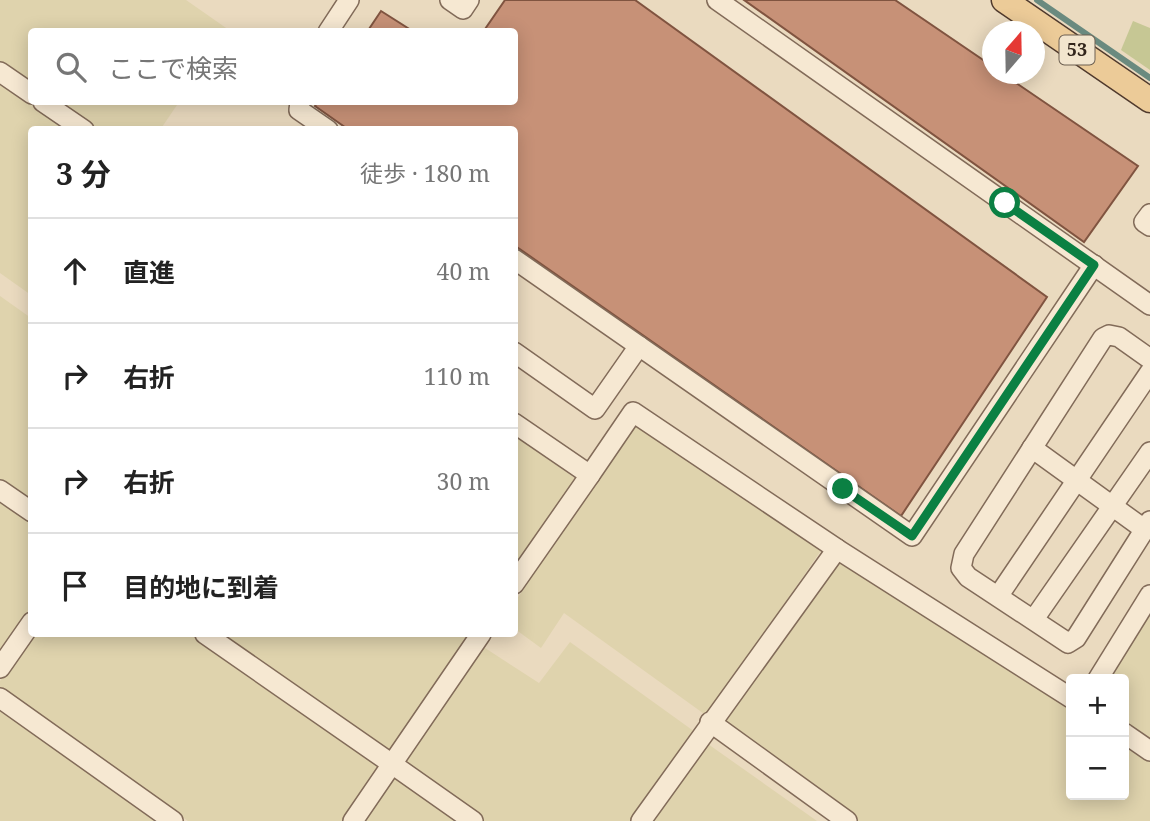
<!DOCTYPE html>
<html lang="ja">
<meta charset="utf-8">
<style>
body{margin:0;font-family:"Noto Serif","Noto Sans JP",serif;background:#f6f6f6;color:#222}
.controls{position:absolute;right:21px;bottom:21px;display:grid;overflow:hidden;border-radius:7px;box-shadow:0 4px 18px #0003}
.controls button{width:63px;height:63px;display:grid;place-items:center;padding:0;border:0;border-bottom:2px solid #e0e0e0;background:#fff;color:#222;font:35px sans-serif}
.compass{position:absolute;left:982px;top:21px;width:63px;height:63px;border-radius:50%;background:#fff;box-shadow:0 4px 18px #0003;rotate:20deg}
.stop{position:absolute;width:21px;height:21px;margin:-16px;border:5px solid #0b8043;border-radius:50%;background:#fff}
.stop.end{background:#0b8043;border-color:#fff;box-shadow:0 2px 7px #0008}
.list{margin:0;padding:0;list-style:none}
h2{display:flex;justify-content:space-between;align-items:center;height:91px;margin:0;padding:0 28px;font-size:30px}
h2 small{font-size:23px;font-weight:400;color:#767676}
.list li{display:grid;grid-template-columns:46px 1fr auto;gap:21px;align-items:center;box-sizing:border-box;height:105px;padding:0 28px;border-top:2px solid #e0e0e0}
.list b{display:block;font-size:26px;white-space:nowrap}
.list em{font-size:23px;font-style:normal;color:#767676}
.icon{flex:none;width:38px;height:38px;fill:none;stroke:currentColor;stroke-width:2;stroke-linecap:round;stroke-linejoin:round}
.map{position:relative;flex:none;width:1150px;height:821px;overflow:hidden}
.search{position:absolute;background:#fff;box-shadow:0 4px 18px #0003;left:28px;top:28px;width:490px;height:77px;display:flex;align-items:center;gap:18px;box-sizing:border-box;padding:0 24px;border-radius:7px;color:#767676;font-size:26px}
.panel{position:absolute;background:#fff;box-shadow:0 4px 18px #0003;left:28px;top:126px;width:490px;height:511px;border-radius:7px}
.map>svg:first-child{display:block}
.farmland{fill:#dfd3ad}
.green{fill:#c6c794}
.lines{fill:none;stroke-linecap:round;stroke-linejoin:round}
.stream{stroke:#6a8a7f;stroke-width:6}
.building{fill:#c79177;stroke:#805440;stroke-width:2}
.minor-casing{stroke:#826b59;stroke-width:22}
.major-casing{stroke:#503a2d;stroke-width:27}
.minor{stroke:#f6e8d2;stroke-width:19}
.major{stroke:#eccb98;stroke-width:24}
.route{stroke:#0b8043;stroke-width:9}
.labels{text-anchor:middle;stroke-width:7;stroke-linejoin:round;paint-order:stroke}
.shield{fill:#f2e5ce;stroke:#6c5f51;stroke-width:2}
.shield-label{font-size:18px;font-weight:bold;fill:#32251c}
</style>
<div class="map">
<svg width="1150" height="821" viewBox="0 0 1150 821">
<rect width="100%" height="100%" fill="#eadabf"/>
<!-- farmland -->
<g class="farmland">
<polygon points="0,0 186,0 229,30 32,32 31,83 0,61"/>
<polygon points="0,83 68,129 32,130 31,295 0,273"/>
<polygon points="58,102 179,102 160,130 98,129"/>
<polygon points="0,296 31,318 31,501 0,480"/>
<polygon points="635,421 822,549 707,716 564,613 541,648 515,629 515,602"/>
<polygon points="515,436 576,479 515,571"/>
<polygon points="0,502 32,523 31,606 0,652"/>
<polygon points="839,557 1071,708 1071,795 1124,795 1124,743 1150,760 1150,821 858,821 719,722"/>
<polygon points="1150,614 1150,743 1124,726 1124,679 1110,679"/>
<polygon points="32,634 190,634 382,766 344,821 188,821 0,689 0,681"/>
<polygon points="219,634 473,634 391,754"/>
<polygon points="570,642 695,732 632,821 484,821 401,762 482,646 539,683"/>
<polygon points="0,708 159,821 0,821"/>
<polygon points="708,744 817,821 654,821"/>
<polygon points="393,773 462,821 361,821"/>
</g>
<!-- green -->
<polygon class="green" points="1133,21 1150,28 1150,70 1121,50"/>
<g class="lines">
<!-- stream -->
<polyline class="stream" points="1037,0 1150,78"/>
</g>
<!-- building -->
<g class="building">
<polygon points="505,0 635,0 1047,297 901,516 514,245 514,130 349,130 315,106 318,102 514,102 514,32 483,32"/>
<polygon points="744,0 895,0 992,66 992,74 1003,74 1138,166 1084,242"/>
<polygon points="381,11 414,32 367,32"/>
</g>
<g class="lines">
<defs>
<g id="minor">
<polyline points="450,0 463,9 469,0"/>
<polyline points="717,0 1150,305"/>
<polyline points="328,32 349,0"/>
<polyline points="0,72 32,94"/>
<polyline points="43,102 84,130"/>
<polyline points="300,102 299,110 328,130"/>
<polyline points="1150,214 1144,222 1150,226"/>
<polyline points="514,259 912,536 1094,265"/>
<polyline points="514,352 595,409 639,346"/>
<polyline points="1150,359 1119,337 1109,335 1103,338 964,554 961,568 968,577 1068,643 1076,638 1150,521"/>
<polyline points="514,423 590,475 633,412 837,549 1071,698"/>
<polyline points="1032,448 1144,529"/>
<polyline points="0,490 32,512"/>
<polyline points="514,584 590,475"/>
<polyline points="999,595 1150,372"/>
<polyline points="1034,619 1150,452"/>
<polyline points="205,634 392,764 353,821"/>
<polyline points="0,668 32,622"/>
<polyline points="1098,679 1150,595"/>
<polyline points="0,698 173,821"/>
<polyline points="710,722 847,821"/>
<polyline points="1124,733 1150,751"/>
<polyline points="473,821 392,764 481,634"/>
<polyline points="641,821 837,549"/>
</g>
<polyline id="major" points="1004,0 1150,100"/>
</defs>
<!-- minor casing -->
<use href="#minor" class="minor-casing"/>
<!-- major casing -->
<use href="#major" class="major-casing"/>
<!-- minor -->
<use href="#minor" class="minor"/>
<!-- major -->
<use href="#major" class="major"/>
</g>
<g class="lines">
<!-- route -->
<polyline class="route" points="843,489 912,536 1094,265 1005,203"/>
</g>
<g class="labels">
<!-- shield labels -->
<rect class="shield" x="1059.5" y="35.5" width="35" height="29" rx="5"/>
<g class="shield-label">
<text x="1077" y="56">53</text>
</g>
</g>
</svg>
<div class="controls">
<button>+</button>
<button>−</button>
</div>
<svg class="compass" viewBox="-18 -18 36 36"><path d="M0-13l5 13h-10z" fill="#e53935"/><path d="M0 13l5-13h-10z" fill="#767676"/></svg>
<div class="stop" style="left:1005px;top:203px"></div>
<div class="stop end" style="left:843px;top:489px"></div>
<div class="search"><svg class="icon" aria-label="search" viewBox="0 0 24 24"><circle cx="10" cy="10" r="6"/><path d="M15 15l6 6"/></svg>ここで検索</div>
<section class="panel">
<h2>3 分<small>徒歩 · 180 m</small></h2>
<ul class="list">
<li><svg class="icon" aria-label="ahead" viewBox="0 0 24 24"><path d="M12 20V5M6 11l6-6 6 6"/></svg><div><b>直進</b></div><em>40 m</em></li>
<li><svg class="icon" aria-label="right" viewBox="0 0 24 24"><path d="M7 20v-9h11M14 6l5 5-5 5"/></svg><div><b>右折</b></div><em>110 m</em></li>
<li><svg class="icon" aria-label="right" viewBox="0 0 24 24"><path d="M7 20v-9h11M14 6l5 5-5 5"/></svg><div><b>右折</b></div><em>30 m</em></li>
<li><svg class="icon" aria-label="arrive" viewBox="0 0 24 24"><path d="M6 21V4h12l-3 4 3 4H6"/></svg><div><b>目的地に到着</b></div></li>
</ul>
</section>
</div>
